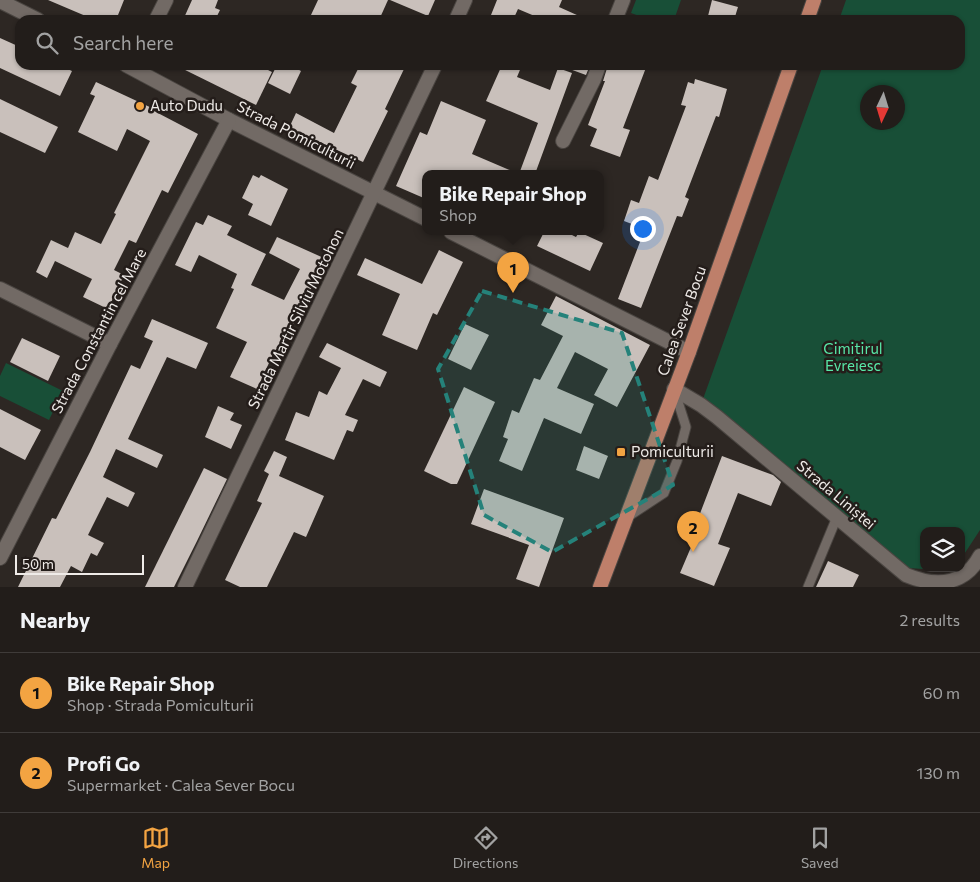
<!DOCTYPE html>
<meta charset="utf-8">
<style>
body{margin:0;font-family:Commissioner,sans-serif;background:#2a2623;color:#f1f3f6}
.controls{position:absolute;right:15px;bottom:15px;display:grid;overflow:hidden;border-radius:10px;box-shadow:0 1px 4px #0004}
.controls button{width:45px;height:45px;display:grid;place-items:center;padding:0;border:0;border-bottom:1px solid #3f3b39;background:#221d1a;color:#f1f3f6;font:25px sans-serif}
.compass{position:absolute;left:860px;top:85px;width:45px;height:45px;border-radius:50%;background:#221d1a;box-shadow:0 1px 4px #0004;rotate:184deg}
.scale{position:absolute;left:15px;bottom:12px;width:129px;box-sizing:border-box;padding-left:5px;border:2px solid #efebe8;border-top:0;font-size:14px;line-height:18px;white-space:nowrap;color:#efebe8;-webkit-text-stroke:4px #241d1a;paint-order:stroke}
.you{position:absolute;left:642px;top:228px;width:18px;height:18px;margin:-12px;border:4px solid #fff;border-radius:50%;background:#1a73e8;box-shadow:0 0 0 8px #1a73e833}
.badge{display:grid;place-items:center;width:32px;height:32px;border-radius:50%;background:#f3a442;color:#111;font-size:16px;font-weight:700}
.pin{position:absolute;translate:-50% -41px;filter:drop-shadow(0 1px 2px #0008)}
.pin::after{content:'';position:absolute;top:26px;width:18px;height:15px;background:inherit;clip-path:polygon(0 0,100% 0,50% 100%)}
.popup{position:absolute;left:422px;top:170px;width:182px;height:65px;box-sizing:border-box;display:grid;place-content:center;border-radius:10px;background:#221d1a;filter:drop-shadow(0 1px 4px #0005);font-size:16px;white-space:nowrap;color:#a2a2a2}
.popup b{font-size:19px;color:#f1f3f6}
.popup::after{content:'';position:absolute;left:50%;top:100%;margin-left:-10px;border:10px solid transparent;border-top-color:#221d1a}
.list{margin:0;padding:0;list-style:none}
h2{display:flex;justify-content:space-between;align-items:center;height:65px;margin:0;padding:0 20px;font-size:21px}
h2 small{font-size:16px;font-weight:400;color:#a2a2a2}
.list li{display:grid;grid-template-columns:32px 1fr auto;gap:15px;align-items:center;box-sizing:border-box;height:80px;padding:0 20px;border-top:1px solid #3f3b39}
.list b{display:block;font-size:19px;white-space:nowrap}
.list p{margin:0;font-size:16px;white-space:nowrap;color:#a2a2a2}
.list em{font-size:16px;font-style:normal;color:#a2a2a2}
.icon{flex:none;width:28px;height:28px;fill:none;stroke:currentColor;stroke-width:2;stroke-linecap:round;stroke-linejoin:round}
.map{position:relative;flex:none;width:980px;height:587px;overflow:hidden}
.search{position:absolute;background:#221d1a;box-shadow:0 1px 4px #0004;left:15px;right:15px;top:15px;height:55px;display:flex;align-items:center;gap:12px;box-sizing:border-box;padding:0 18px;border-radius:15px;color:#a2a2a2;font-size:19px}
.sheet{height:225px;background:#221d1a}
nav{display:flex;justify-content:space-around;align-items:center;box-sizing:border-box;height:70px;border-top:1px solid #3f3b39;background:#221d1a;font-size:14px;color:#a2a2a2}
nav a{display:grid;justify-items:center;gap:2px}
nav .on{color:#f3a442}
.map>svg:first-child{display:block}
.green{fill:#184f37;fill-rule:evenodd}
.building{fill:#c9c0bb}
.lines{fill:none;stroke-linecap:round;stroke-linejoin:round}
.service-casing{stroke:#4a4541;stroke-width:11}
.minor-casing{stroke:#4a4541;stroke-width:16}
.primary-casing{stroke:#4a4541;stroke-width:16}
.service{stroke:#726a65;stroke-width:9}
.minor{stroke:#726a65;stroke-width:14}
.primary{stroke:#be7f6a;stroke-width:14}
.marked{fill:#25827a;fill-opacity:0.2;stroke:#25827a;stroke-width:4;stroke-dasharray:10 6;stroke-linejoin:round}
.poi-dot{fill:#f3a442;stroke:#241d1a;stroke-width:2}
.labels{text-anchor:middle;stroke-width:5;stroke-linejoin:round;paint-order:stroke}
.poi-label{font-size:15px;fill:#efebe8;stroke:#241d1a;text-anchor:start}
.street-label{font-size:15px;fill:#efebe8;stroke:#241d1a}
.park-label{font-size:15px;fill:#58e8a8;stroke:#241d1a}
</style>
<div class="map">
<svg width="980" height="587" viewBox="0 0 980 587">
<rect width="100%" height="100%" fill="#2d2723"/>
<!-- green -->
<g class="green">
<polygon points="636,0 681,0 674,20 650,20 631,13"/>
<path d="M846,0H980V530L961,559V531H924V568H955L954,571L908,568L703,399L823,65H960V20H839ZM868,92H898V122H868Z"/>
<polygon points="6,363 63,391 49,420 0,396 0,376"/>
</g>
<!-- building -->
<g class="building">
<polygon points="48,0 124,0 116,20 86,20 88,17"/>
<polygon points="192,0 218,0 215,8 220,10 215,20 183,20"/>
<polygon points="318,0 388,0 379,20 323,20 311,15"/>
<polygon points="390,0 435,0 428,16"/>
<polygon points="497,0 562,0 559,7 588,20 544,20 518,9 513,20 489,20"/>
<polygon points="712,0 738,7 734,20 707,20"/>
<polygon points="0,38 20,47 20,65 59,65 72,71 60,96 0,68"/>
<polygon points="175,65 258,65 272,72 256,105"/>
<polygon points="277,65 290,65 301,71 290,94 268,83"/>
<polygon points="360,65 396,65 404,69 385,109 388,111 363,162 289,128 296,113 334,133 357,86 351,83"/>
<polygon points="502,65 522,65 517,77 550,90 558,68 572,73 535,174 426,174 426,199 396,186 420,132 427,135 441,101 486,120 472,154 519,174 538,123 486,101"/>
<polygon points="565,65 590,65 586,75 564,67"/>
<polygon points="608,65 647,65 623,128 630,130 620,157 590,146 597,129 588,125 605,81 603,81"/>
<polygon points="695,79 727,89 719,117 716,116 685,197 689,199 682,217 677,216 641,308 618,299 645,229 624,221 631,200 639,203 649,176 658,180 686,106 681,105 688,82 694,84"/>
<polygon points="96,82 154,109 154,111 198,134 168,193 162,190 136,243 129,240 114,270 124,275 108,309 83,297 92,279 55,261 47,278 36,272 51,240 68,248 75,232 101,244 116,214 114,213 150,141 127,129 117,151 78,132 95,96 90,94"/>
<polygon points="0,99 58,127 45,153 0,132"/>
<polygon points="253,175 259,178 261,175 288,189 271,226 248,215 253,204 242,198"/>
<polygon points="208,215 232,226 227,235 266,254 251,285 284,300 300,269 269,253 277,237 326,259 278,355 274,352 257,389 230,377 247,342 216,328 234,289 231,288 237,274 199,255 191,272 175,265 196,222 203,225"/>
<polygon points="544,232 566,232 576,237 579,232 603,243 590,271 537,246"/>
<polygon points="439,250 463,262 437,315 433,313 417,350 382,335 400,294 357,275 365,258 422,284"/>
<polygon points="556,296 650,345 617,407 594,395 608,369 575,352 557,388 594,404 581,434 544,418 522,471 499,461 508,439 503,437 512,410 519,413 534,378 540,380 563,336 541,325"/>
<polygon points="152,319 208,343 196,369 167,357 128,439 163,455 157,468 116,449 103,477 135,493 128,507 107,497 88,535 104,543 97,556 91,553 82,572 71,566 60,587 18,587 52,518 56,519 90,452 131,365 140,369 153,341 144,337"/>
<polygon points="465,324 489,335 471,370 448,359"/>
<polygon points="22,338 60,356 48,381 10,362"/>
<polygon points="327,343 387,372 380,387 363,379 345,415 358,420 353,432 347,430 334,460 285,440 296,412 309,417 319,391 327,395 341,368 319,357"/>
<polygon points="464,387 495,402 457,484 451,484 424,471"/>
<polygon points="218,406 234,413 230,420 242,425 231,449 205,437"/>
<polygon points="0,409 41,430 25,460 0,447"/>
<polygon points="584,446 608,456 599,479 576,470"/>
<polygon points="274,451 287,457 279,476 324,496 306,537 294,532 267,587 240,587 225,580 262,503 257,501 269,474 264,471"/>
<polygon points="722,456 773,475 781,482 771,506 738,493 718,544 730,548 714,586 680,573 700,526 696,524"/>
<polygon points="204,468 227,479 197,541 174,587 145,587"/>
<polygon points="484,489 564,518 539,587 516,579 529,545 471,524"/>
<polygon points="828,561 859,575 853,587 816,587"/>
</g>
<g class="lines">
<defs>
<g id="service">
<polyline points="626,518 664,493 677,461 686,427 674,389"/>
<polyline points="808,587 837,517"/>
</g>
<g id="minor">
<polyline points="0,1 38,20"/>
<polyline points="156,20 166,0"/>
<polyline points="456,20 465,0"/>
<polyline points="615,20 623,0"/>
<polyline points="126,65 229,120 426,219"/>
<polyline points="563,141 594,79 599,65"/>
<polyline points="451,232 689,352"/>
<polyline points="0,289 110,344"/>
<path d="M674,389L701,405L717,417L906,575C935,587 964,586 980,556"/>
<polyline points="0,558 110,344 229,120"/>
<polyline points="185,587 435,65"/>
</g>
<g id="primary">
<polyline points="807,20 814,0"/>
<polyline points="600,587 689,352 791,65"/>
</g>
</defs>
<!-- service casing -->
<use href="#service" class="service-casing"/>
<!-- minor casing -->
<use href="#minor" class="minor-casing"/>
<!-- primary casing -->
<use href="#primary" class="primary-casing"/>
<!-- service -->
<use href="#service" class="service"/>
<!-- minor -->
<use href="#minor" class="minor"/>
<!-- primary -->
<use href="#primary" class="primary"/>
</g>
<!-- marked area -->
<path class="marked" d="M482,291L622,333L673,485L552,552L484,515L438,369Z"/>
<!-- markers -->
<g class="poi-dot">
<circle cx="140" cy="106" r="5"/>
<rect x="616" y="447" width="10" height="10" rx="2.5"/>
</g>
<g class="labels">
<!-- poi labels -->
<g class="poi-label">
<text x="150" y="111">Auto Dudu</text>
<text x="631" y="457">Pomiculturii</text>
</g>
<!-- street labels -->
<g class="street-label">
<text transform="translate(296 135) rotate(27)" y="5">Strada Pomiculturii</text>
<text transform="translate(296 319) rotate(-64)" y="5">Strada Martir Silviu Motohon</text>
<text transform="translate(682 321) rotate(-70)" y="5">Calea Sever Bocu</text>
<text transform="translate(99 331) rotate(-62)" y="5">Strada Constantin cel Mare</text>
<text transform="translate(836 495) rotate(40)" y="5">Strada Liniștei</text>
</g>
<!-- park labels -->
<g class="park-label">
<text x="853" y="354">Cimitirul<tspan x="853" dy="17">Evreiesc</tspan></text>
</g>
</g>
</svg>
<div class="controls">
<button><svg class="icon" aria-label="layers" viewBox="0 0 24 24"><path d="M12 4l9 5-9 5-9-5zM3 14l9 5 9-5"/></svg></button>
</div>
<svg class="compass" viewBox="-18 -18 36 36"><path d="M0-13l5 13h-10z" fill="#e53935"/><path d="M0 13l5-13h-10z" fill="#a2a2a2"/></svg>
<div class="scale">50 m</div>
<div class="you"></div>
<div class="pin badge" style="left:513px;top:293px">1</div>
<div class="popup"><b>Bike Repair Shop</b>Shop</div>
<div class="pin badge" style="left:693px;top:552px">2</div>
<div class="search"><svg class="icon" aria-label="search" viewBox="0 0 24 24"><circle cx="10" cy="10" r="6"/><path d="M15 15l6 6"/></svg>Search here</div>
</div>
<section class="sheet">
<h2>Nearby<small>2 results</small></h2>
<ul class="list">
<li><span class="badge">1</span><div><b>Bike Repair Shop</b><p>Shop · Strada Pomiculturii</p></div><em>60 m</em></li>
<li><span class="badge">2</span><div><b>Profi Go</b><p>Supermarket · Calea Sever Bocu</p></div><em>130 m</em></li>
</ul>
</section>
<nav>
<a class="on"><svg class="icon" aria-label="map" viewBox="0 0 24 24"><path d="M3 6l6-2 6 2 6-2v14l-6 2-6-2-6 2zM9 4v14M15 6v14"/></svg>Map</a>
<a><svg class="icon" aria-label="directions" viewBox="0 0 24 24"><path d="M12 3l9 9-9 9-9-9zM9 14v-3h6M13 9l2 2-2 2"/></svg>Directions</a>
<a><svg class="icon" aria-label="saved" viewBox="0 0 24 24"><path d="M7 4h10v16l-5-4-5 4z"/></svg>Saved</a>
</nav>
